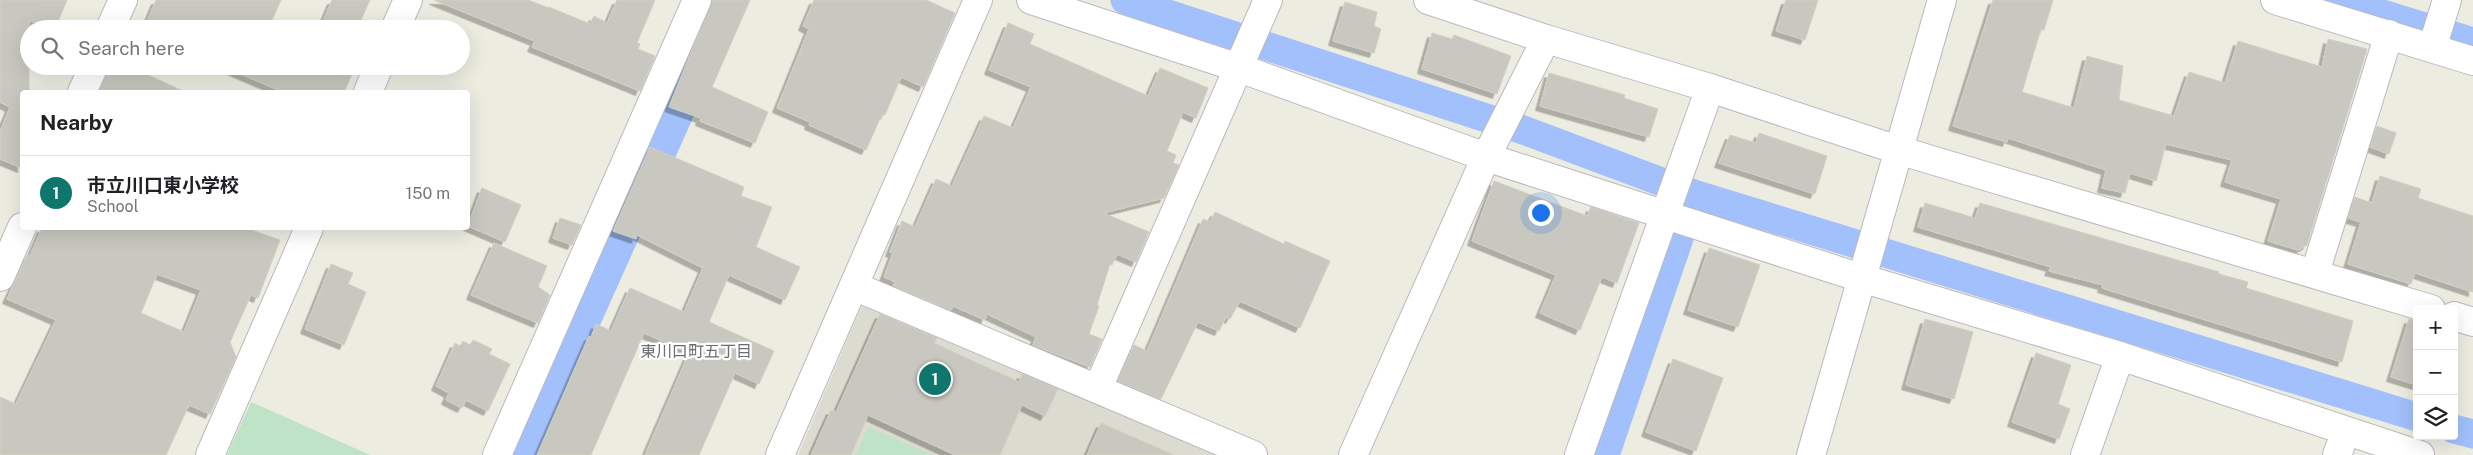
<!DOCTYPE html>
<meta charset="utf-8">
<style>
body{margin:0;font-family:"Public Sans","Noto Sans JP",sans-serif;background:#f6f6f6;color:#202124}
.controls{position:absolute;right:15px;bottom:15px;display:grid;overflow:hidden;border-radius:5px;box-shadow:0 5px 20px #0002}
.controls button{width:45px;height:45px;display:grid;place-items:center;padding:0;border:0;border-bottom:1px solid #e0e0e0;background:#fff;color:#202124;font:25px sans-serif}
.you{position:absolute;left:1540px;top:212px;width:18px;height:18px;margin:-12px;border:4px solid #fff;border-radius:50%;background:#1a73e8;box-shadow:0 0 0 8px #1a73e833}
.badge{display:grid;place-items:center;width:32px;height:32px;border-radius:50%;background:#0f766e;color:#fff;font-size:16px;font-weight:700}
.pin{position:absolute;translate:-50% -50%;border:2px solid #fff;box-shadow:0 1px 5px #0006}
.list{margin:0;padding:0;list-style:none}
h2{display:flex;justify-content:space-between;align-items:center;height:65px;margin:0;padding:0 20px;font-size:21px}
h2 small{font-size:16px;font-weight:400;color:#757577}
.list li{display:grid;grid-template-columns:32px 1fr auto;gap:15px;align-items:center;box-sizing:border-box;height:75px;padding:0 20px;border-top:1px solid #e0e0e0}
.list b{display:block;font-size:19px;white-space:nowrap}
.list p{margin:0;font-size:16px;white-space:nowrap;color:#757577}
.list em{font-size:16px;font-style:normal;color:#757577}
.icon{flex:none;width:28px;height:28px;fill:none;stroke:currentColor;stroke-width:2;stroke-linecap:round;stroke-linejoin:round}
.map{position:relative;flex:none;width:2473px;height:455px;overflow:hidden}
.search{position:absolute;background:#fff;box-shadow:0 5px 20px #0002;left:20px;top:20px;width:450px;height:55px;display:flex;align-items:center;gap:12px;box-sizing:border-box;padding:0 18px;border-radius:28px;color:#757577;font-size:19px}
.panel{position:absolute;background:#fff;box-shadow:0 5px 20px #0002;left:20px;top:90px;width:450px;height:140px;border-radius:5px}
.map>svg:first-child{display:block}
.education{fill:#dcdbcf}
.green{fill:#bee3c6}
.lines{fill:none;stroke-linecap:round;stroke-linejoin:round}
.canal{stroke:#a2c0fb;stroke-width:29}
.river{stroke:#a2c0fb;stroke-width:49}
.building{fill:#c8c8c0;stroke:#d0cfc0;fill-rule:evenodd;filter:url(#shadow)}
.minor-casing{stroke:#b9b9bf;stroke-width:30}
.tertiary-casing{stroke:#b9b9bf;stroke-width:30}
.minor{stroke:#fff;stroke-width:28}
.tertiary{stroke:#fff;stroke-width:28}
.labels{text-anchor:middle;stroke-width:4.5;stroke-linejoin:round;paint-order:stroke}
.neighbourhood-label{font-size:16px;fill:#6a6d73;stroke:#fff}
</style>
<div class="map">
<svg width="2473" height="455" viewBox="0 0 2473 455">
<defs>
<filter id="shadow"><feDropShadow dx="-4.5" dy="4.5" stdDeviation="0" flood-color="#0004"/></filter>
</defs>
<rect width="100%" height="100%" fill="#ecece1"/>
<!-- education -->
<polygon class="education" points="863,303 1216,455 798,455"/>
<!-- green -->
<g class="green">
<polygon points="251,402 370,455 227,455"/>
<polygon points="868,427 933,455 856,455"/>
</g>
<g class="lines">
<!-- canal -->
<g class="canal">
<polyline points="1125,0 1526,131 1694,194 2417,417"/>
<polyline points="2337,0 2473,42"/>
<polyline points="2454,429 2473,434"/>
<polyline points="1605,455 1693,197"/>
</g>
<!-- river -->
<polyline class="river" points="515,455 719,0"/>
</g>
<!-- building -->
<g class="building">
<polygon points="0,0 67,0 55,29 49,29 29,20 29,92 22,92 22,168 0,159 0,132 10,107 0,102"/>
<polygon points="156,0 281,0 268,29 144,29"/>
<polygon points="332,0 370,0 357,29 320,29"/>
<polygon points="434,0 528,0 549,8 549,7 590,24 594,16 607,23 617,0 655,0 637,43 640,44 638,49 655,56 640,91 532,47 535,41"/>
<polygon points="712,0 750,0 712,87 768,112 755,143 700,121 701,118 669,107"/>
<polygon points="814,0 926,0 955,13 923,87 901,77 885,115 882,114 866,150 809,125 810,122 777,108 809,29 803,26"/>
<polygon points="1786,0 1818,0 1805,40 1776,31"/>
<polygon points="1993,0 2053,0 2044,30 2041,29 2022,92 2074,108 2087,56 2123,66 2119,100 2174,116 2189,72 2225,83 2238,41 2322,67 2328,39 2367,49 2307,245 2298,250 2268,241 2281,199 2225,182 2232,160 2166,144 2156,181 2130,173 2125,193 2102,188 2106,170 2008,138 2007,142 1953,126"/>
<polygon points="1345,2 1377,12 1374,26 1381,29 1374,53 1333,41"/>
<polygon points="1008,23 1034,34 1030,44 1148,96 1160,68 1208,88 1196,118 1183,112 1167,151 1176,155 1173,163 1179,165 1164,198 1103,213 1149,232 1136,262 1117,254 1112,265 1110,264 1097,305 1099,306 1089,334 1102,339 1090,367 1033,345 1036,337 987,314 985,320 953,306 951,310 893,286 895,282 884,277 893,253 890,252 902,221 915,227 936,179 952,186 984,116 1013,128 1031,87 989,70"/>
<polygon points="1432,33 1452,39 1454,35 1511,56 1497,94 1422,69"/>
<polygon points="109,66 129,66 185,92 99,92"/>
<polygon points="222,66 335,66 352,74 344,92 283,92"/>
<polygon points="1549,73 1625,95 1624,98 1658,109 1649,137 1540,106"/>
<polygon points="2377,126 2396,133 2389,154 2370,147"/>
<polygon points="1759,133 1827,156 1815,194 1719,163 1730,135 1756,143"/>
<polygon points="650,147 744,187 741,196 772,207 756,247 800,267 785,300 729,275 709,322 774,351 759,384 735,373 699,455 645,455 689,353 644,333 591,455 537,455 589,336 591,337 596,324 611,331 630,288 684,312 703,268 637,235 636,239 613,231"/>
<polygon points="2380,176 2421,189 2418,198 2473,216 2473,292 2415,273 2411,284 2348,264 2361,222 2348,218 2355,197 2372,203"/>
<polygon points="1494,181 1587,216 1591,207 1639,223 1617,283 1602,277 1580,330 1540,313 1556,275 1472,241"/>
<polygon points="482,188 521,205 505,242 468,226"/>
<polygon points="1925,203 1975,218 1980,203 2219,272 2219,274 2248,282 2246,288 2353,321 2342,362 2102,288 2103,285 2049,271 2051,267 1918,227"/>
<polygon points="1215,212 1284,244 1285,241 1330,261 1300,328 1240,301 1230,319 1226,317 1219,331 1198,322 1161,399 1118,381 1134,345 1147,351 1203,219 1210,222"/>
<polygon points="560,218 581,225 572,245 553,238"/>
<path d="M42,228H246L280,240L258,298L251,295L230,342L236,357L210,414L189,405L166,455H0V397L16,404L56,320L7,299L27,255L30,256ZM157,274L201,290L184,332L141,313Z"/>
<polygon points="494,243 547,266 538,287 550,295 538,323 471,295"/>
<polygon points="1709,248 1760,265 1738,327 1688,310"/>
<polygon points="331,264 353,273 348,284 366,292 344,345 305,329"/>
<polygon points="880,314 937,338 934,343 1019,382 1022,374 1058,389 1045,416 1022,405 1000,455 955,455 868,415 851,455 811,455 831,410 836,412"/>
<polygon points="1925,319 1973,332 1954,399 1906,385"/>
<polygon points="2409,319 2417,321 2417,385 2391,377"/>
<polygon points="473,340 492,349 489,354 510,364 488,411 466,400 462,408 446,400 449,393 436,386 455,343 460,346 463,341 470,345"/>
<polygon points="2036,353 2071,365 2058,404 2070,409 2059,439 2012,422"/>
<polygon points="1673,359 1723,378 1696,451 1646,432"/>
<polygon points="1101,423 1174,455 1087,455"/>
</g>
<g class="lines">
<defs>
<g id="minor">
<polyline points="1031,0 1239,68 1486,157 1861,278 2120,356 2420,455"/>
<polyline points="110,29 123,0"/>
<polyline points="395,29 408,0"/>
<polyline points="2432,48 2447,0"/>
<polyline points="82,92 94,66"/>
<polyline points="368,92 379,66"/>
<polyline points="2315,273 2389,34"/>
<polyline points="0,277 22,227"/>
<polyline points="854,286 1253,455"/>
<polyline points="1098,388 1268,0"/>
<polyline points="210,455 309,228"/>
<polyline points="497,455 697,0"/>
<polyline points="780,455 978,0"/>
<polyline points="1353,455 1486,157 1546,39"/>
<polyline points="1579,455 1710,88"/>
<polyline points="2085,455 2120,356"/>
<polyline points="2337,455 2346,431"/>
</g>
<g id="tertiary">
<polyline points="1428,0 1546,39 1710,88 1898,150 2431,309"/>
<polyline points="2275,0 2473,61"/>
<polyline points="2454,316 2473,322"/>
<polyline points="1811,455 1942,0"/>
</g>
</defs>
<!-- minor casing -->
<use href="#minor" class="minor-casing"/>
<!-- tertiary casing -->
<use href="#tertiary" class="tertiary-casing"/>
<!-- minor -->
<use href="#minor" class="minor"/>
<!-- tertiary -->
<use href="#tertiary" class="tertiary"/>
</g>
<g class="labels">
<!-- neighbourhood labels -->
<g class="neighbourhood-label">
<text x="696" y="357">東川口町五丁目</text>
</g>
</g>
</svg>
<div class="controls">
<button>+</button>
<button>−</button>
<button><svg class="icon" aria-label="layers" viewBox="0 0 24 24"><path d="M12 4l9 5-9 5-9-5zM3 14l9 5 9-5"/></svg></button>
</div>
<div class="you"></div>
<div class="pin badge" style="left:935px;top:379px">1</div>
<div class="search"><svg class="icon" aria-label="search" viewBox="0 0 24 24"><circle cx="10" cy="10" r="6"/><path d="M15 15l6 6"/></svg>Search here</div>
<section class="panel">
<h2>Nearby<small></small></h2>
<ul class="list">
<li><span class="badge">1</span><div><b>市立川口東小学校</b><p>School</p></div><em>150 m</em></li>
</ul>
</section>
</div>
